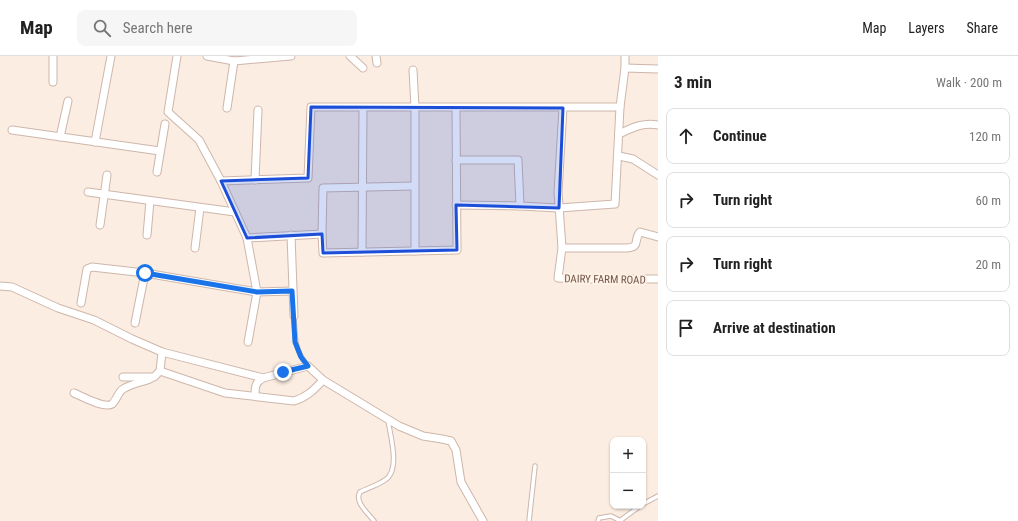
<!DOCTYPE html>
<meta charset="utf-8">
<style>
body{margin:0;font-family:"Roboto Condensed",sans-serif;background:#f6f6f6;color:#222}
.controls{position:absolute;right:12px;bottom:12px;display:grid;overflow:hidden;border-radius:8px;box-shadow:0 1px 3px #0004}
.controls button{width:36px;height:36px;display:grid;place-items:center;padding:0;border:0;border-bottom:1px solid #e0e0e0;background:#fff;color:#222;font:20px sans-serif}
.stop{position:absolute;width:12px;height:12px;margin:-9px;border:3px solid #1a73e8;border-radius:50%;background:#fff}
.stop.end{background:#1a73e8;border-color:#fff;box-shadow:0 1px 4px #0008}
.list{margin:0;padding:0;list-style:none}
h2{display:flex;justify-content:space-between;align-items:center;height:52px;margin:0;padding:0 16px;font-size:17px}
h2 small{font-size:13px;font-weight:400;color:#767676}
.list li{display:grid;grid-template-columns:26px 1fr auto;gap:12px;align-items:center;box-sizing:border-box;height:56px;margin:0 8px 8px;padding:0 8px;border:1px solid #e0e0e0;border-radius:8px}
.list b{display:block;font-size:15px;white-space:nowrap}
.list em{font-size:13px;font-style:normal;color:#767676}
.icon{flex:none;width:22px;height:22px;fill:none;stroke:currentColor;stroke-width:2;stroke-linecap:round;stroke-linejoin:round}
.map{position:relative;flex:none;width:658px;height:465px;overflow:hidden}
header{display:flex;align-items:center;gap:24px;box-sizing:border-box;height:56px;padding:0 20px;background:#fff;border-bottom:1px solid #e0e0e0}
header strong{font-size:19px}
nav{display:flex;gap:22px;margin-inline-start:auto;font-size:14px}
.search{width:280px;height:36px;background:#f6f6f6;display:flex;align-items:center;gap:10px;box-sizing:border-box;padding:0 14px;border-radius:8px;color:#767676;font-size:15px}
main{display:flex}
aside{flex:1;background:#fff}
.map>svg:first-child{display:block}
.lines{fill:none;stroke-linecap:round;stroke-linejoin:round}
.lane-casing{stroke:#ceb6ab;stroke-width:5.5}
.street-casing{stroke:#ceb6ab;stroke-width:9}
.lane{stroke:#fff;stroke-width:3.5}
.street{stroke:#fff;stroke-width:7}
.route{stroke:#1a73e8;stroke-width:5}
.marked{fill:#1d4ed8;fill-opacity:0.2;stroke:#1d4ed8;stroke-width:3;stroke-linejoin:round}
.labels{text-anchor:middle;stroke-width:4;stroke-linejoin:round;paint-order:stroke}
.street-label{font-size:11px;fill:#715249;stroke:#fef2e6}
</style>
<header>
<strong>Map</strong>
<div class="search"><svg class="icon" aria-label="search" viewBox="0 0 24 24"><circle cx="10" cy="10" r="6"/><path d="M15 15l6 6"/></svg>Search here</div>
<nav><a>Map</a><a>Layers</a><a>Share</a></nav>
</header>
<main>
<div class="map">
<svg width="658" height="465" viewBox="0 0 658 465">
<rect width="100%" height="100%" fill="#fbede1"/>
<g class="lines">
<defs>
<g id="lane">
<path d="M294,260C295,281 294,294 308,310"/>
<polyline points="643,448 658,440"/>
<polyline points="621,464 640,450"/>
<path d="M374,465C368,457 354,446 360,436C368,432 378,429 385,424C401,414 390,379 388,364"/>
<polyline points="529,465 535,410"/>
<polyline points="598,465 599,462 611,460 621,465"/>
</g>
<g id="street">
<polyline points="177,0 168,56 199,84 221,125 247,182 322,178 323,197 457,194 456,52"/>
<polyline points="207,0 234,5 291,0"/>
<polyline points="350,0 363,12"/>
<polyline points="376,0 377,7"/>
<polyline points="625,12 658,13"/>
<polyline points="413,14 415,52 415,195"/>
<polyline points="53,26 53,0"/>
<polyline points="227,52 234,5"/>
<path d="M563,52L558,136L562,192H627C641,191 633,184 640,176L658,181"/>
<polyline points="12,74 160,95"/>
<path d="M619,78C632,72 643,66 658,69"/>
<polyline points="60,81 68,45"/>
<polyline points="95,86 111,0"/>
<polyline points="619,100 633,103 658,119"/>
<polyline points="456,104 518,104 520,150"/>
<polyline points="157,116 165,68"/>
<polyline points="255,124 258,54"/>
<polyline points="221,125 308,122 311,51 620,51"/>
<polyline points="88,136 235,156"/>
<polyline points="456,149 520,150 559,152 615,148 620,51 625,12 625,0"/>
<polyline points="100,169 107,119"/>
<polyline points="322,178 323,132 414,130"/>
<polyline points="147,179 150,145"/>
<polyline points="291,179 294,260"/>
<polyline points="247,182 257,236 248,286"/>
<polyline points="195,192 200,152"/>
<polyline points="562,192 558,222 584,223 658,223"/>
<polyline points="362,196 363,52"/>
<polyline points="0,230 12,231 58,252 94,264 132,283 162,296 160,315 154,321 123,321"/>
<polyline points="81,247 87,213 92,211 145,217 257,236 292,235"/>
<polyline points="135,267 145,217"/>
<polyline points="162,296 263,322"/>
<path d="M160,315L225,337L294,345C307,341 314,334 323,324"/>
<path d="M74,337C81,340 105,353 112,348C117,344 118,336 123,333C131,328 142,326 150,323"/>
<path d="M255,340C255,332 255,326 263,322L308,310L323,324L399,370L423,380L442,383L451,385L456,394L461,426L483,465"/>
</g>
</defs>
<!-- lane casing -->
<use href="#lane" class="lane-casing"/>
<!-- street casing -->
<use href="#street" class="street-casing"/>
<!-- lane -->
<use href="#lane" class="lane"/>
<!-- street -->
<use href="#street" class="street"/>
</g>
<g class="lines">
<!-- route -->
<polyline class="route" points="145,217 257,236 292,235 295,286 301,301 308,310 283,316"/>
</g>
<!-- marked area -->
<path class="marked" d="M311,51L563,52L559,152L456,149L457,194L323,197L322,178L247,182L221,125L308,122Z"/>
<g class="labels">
<!-- street labels -->
<g class="street-label">
<text transform="translate(605 223) rotate(1)" y="4">DAIRY FARM ROAD</text>
</g>
</g>
</svg>
<div class="controls">
<button>+</button>
<button>−</button>
</div>
<div class="stop" style="left:145px;top:217px"></div>
<div class="stop end" style="left:283px;top:316px"></div>
</div>
<aside>
<h2>3 min<small>Walk · 200 m</small></h2>
<ul class="list">
<li><svg class="icon" aria-label="ahead" viewBox="0 0 24 24"><path d="M12 20V5M6 11l6-6 6 6"/></svg><div><b>Continue</b></div><em>120 m</em></li>
<li><svg class="icon" aria-label="right" viewBox="0 0 24 24"><path d="M7 20v-9h11M14 6l5 5-5 5"/></svg><div><b>Turn right</b></div><em>60 m</em></li>
<li><svg class="icon" aria-label="right" viewBox="0 0 24 24"><path d="M7 20v-9h11M14 6l5 5-5 5"/></svg><div><b>Turn right</b></div><em>20 m</em></li>
<li><svg class="icon" aria-label="arrive" viewBox="0 0 24 24"><path d="M6 21V4h12l-3 4 3 4H6"/></svg><div><b>Arrive at destination</b></div></li>
</ul>
</aside>
</main>
